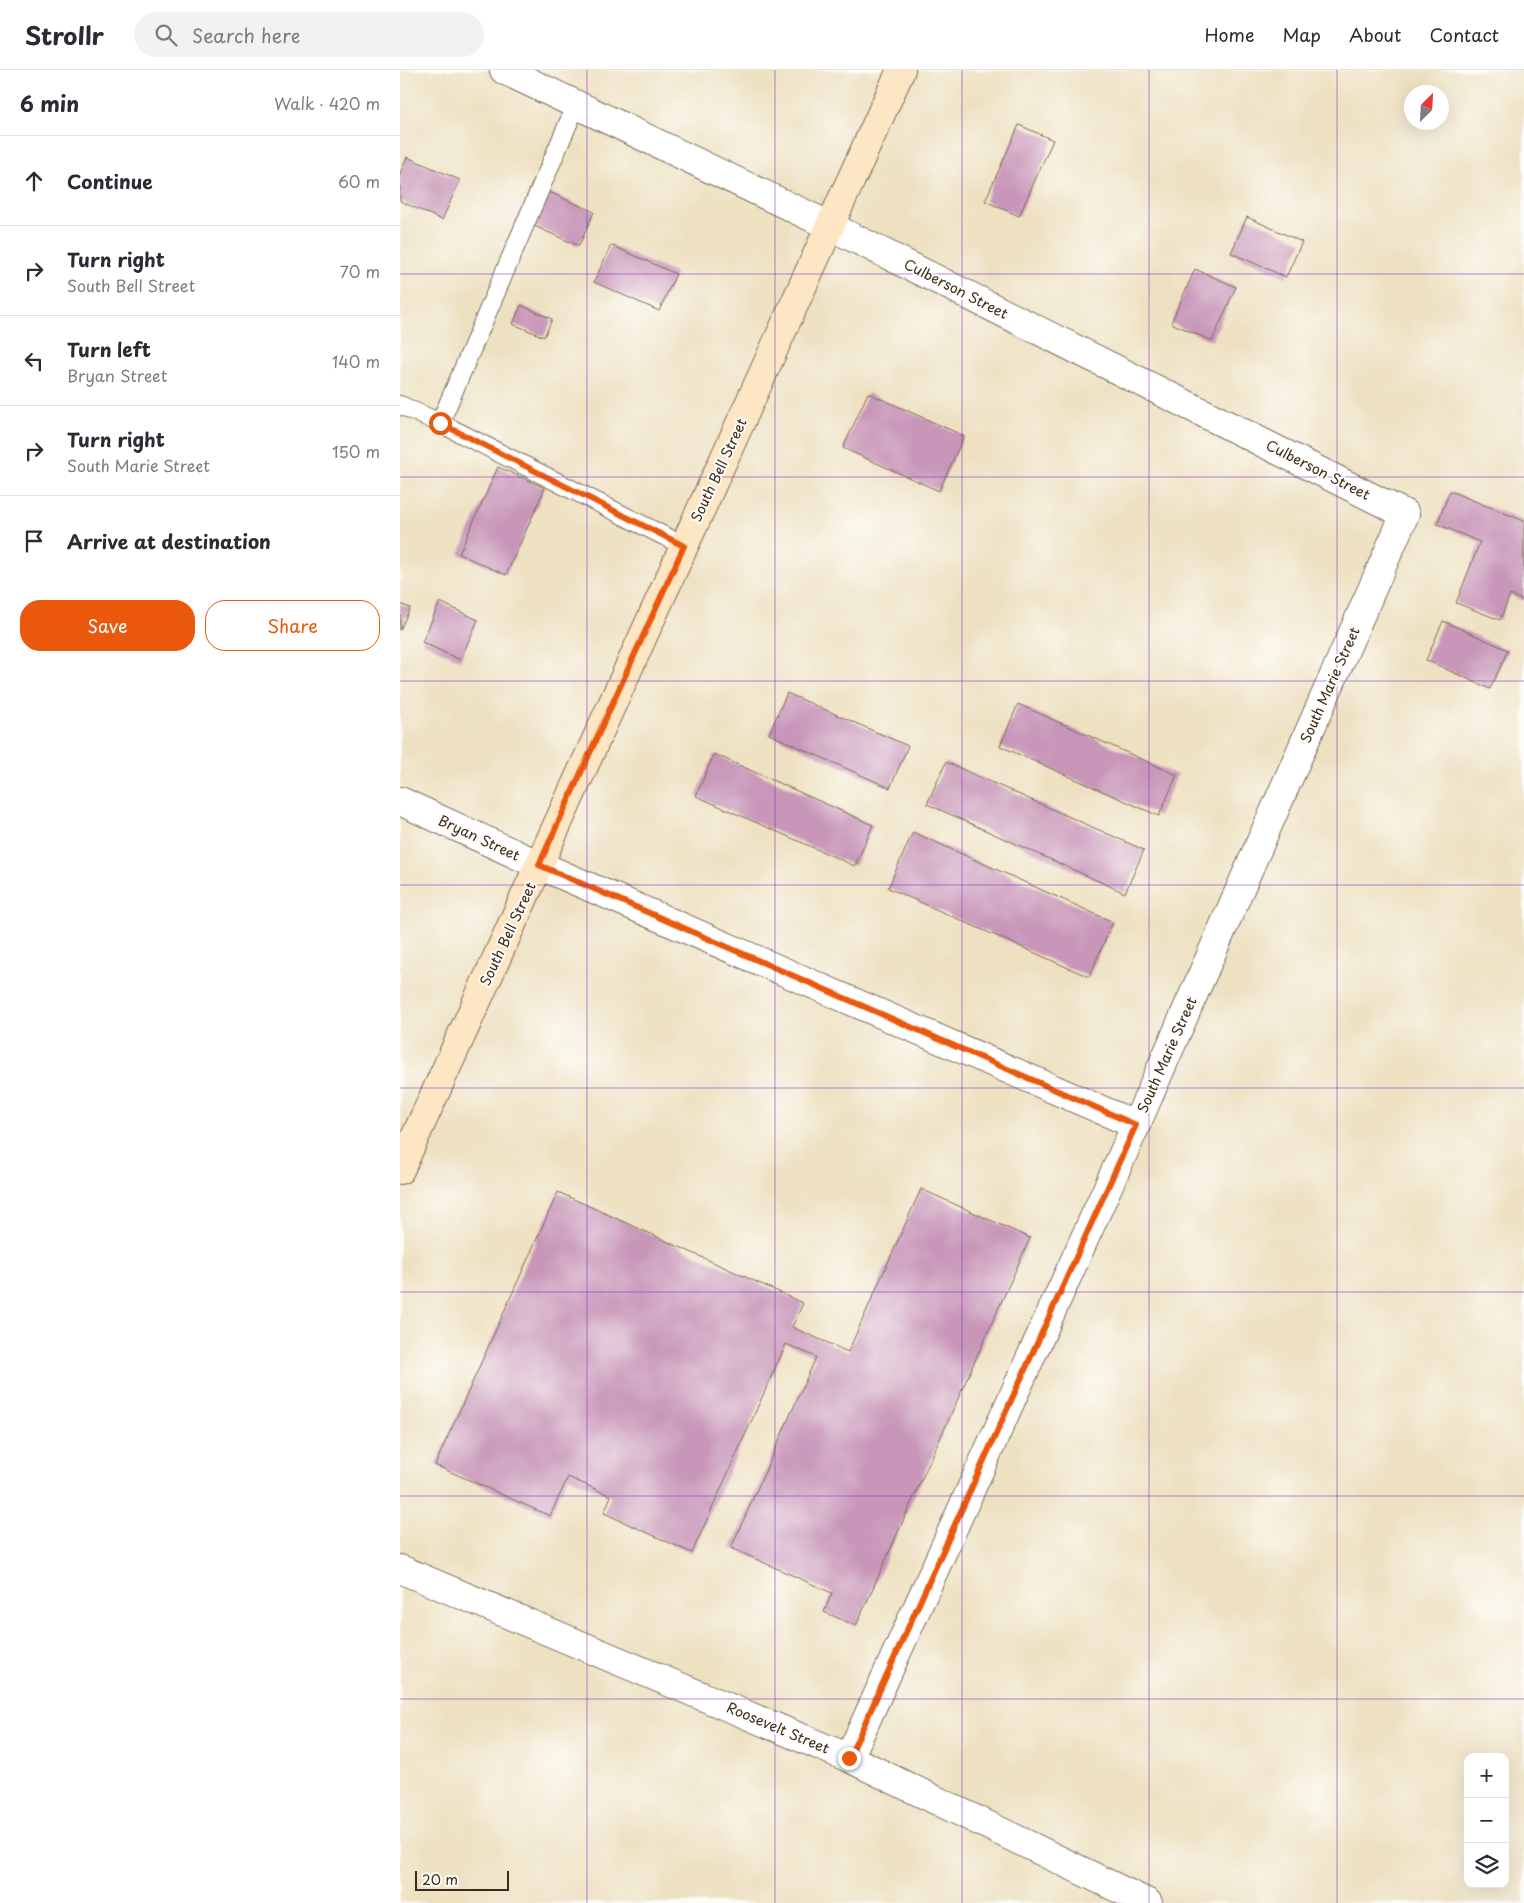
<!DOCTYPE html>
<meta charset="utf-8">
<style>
body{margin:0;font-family:"Playpen Sans",sans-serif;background:#f2f2f3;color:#2b2b33}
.controls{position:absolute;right:15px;bottom:15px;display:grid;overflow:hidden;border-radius:10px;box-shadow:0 5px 20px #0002}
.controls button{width:45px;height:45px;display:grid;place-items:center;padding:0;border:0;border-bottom:1px solid #e1e1e2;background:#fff;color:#2b2b33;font:25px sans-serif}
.compass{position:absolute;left:1004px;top:15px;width:45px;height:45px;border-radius:50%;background:#fff;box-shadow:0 5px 20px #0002;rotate:24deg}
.scale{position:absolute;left:15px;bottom:12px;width:94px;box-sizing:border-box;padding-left:5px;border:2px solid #3b2a1e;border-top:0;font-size:14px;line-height:18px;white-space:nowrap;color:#3b2a1e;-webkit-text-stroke:4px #fdfcf7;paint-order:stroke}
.stop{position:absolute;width:15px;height:15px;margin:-11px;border:4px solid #ea580c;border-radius:50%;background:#fff}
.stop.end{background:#ea580c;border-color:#fff;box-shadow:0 1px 5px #0008}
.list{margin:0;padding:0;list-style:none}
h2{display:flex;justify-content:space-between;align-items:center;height:65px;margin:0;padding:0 20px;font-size:21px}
h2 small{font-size:16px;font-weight:400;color:#7c7c81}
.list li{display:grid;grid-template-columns:32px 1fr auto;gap:15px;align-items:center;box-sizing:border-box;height:90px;padding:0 20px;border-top:1px solid #e1e1e2}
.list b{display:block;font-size:19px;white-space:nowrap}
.list p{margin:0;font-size:16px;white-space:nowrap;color:#7c7c81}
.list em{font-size:16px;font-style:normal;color:#7c7c81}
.actions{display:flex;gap:10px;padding:15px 20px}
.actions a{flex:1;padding:11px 0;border:1px solid #ea580c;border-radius:20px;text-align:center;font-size:18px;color:#ea580c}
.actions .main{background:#ea580c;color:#fff}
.icon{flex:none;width:28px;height:28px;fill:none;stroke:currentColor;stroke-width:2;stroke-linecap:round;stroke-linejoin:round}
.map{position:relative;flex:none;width:1124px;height:1833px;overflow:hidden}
header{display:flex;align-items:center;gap:30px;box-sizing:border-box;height:70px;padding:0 25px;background:#fff;border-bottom:1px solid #e1e1e2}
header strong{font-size:24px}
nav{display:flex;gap:28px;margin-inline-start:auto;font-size:18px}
.search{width:350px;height:45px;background:#f2f2f3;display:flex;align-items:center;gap:12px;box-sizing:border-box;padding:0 18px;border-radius:28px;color:#7c7c81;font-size:19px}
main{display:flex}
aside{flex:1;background:#fff}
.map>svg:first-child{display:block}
.building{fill:#c896b9}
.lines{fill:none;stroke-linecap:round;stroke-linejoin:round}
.lane-casing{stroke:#7a6a57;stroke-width:20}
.street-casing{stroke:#7a6a57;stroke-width:30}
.secondary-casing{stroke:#7a6a57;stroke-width:30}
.lane{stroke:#fff;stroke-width:18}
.street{stroke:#fff;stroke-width:28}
.secondary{stroke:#fce6c4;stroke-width:28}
.route{stroke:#ea580c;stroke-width:6}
.grid{fill:none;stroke:#7b2cbf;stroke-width:1;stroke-opacity:0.55}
.labels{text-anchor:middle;stroke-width:4;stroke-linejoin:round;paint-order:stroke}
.street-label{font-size:14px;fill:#3b2a1e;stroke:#fdfcf7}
</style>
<header>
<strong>Strollr</strong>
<div class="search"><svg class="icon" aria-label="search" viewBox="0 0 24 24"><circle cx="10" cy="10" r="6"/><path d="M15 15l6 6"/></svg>Search here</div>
<nav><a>Home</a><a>Map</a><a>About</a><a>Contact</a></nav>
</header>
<main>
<aside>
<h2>6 min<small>Walk · 420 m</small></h2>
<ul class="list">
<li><svg class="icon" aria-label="ahead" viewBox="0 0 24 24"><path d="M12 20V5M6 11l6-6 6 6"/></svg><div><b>Continue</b></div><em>60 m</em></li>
<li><svg class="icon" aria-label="right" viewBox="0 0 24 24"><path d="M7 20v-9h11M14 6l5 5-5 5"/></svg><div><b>Turn right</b><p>South Bell Street</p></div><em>70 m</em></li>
<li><svg class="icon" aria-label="left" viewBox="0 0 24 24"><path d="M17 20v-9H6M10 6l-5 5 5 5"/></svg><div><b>Turn left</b><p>Bryan Street</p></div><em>140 m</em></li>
<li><svg class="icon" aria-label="right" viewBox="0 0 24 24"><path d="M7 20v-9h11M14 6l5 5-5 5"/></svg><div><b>Turn right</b><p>South Marie Street</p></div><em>150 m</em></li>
<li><svg class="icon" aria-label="arrive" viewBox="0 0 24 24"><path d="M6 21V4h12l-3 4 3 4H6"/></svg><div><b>Arrive at destination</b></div></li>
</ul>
<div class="actions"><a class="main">Save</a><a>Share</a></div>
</aside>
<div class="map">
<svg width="1124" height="1833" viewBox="0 0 1124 1833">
<rect width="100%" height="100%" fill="#fdfcf7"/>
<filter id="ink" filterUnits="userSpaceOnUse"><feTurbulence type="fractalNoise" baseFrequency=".02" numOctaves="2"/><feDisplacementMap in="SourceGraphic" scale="10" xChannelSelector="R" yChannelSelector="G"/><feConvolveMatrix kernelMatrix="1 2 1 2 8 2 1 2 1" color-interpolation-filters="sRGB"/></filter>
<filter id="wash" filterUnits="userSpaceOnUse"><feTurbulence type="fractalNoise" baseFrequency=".0096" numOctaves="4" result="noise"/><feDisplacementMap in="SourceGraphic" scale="20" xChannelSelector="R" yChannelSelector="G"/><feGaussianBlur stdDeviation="1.12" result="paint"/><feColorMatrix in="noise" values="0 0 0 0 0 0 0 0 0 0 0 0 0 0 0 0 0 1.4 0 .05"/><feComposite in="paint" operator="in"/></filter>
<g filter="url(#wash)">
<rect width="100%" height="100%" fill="#eee1c2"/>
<g id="blocks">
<!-- building -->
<g class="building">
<polygon points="619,55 653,70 619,146 585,131"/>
<polygon points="7,87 60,110 42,150 0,131 0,103"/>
<polygon points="147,121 194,142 179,176 132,155"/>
<polygon points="847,147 902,172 886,207 831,183"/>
<polygon points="211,175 276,204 259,241 194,212"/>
<polygon points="795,199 836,217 812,271 771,253"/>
<polygon points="121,235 152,249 144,267 113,254"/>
<polygon points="468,323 564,366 539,421 443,378"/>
<polygon points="98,397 145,418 106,505 59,484"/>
<polygon points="1050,421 1124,451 1124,531 1110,525 1100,550 1056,533 1080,472 1037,454"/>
<polygon points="40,532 78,550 60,590 22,572"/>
<polygon points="0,534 10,538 0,560"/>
<polygon points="1043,551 1108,580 1090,619 1026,590"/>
<polygon points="387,623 508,676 490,718 369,664"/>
<polygon points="618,634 777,705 759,746 600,676"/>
<polygon points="314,684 473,755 455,796 296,726"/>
<polygon points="546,692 744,780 725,823 527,734"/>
<polygon points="513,762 713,852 689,907 488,818"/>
<polygon points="521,1119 630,1168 456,1556 424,1542 432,1523 331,1478 416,1287 386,1274 292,1483 204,1443 211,1426 168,1407 150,1446 35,1395 158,1122 403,1233 392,1257 448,1282"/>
</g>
</g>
</g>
<g filter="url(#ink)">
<use href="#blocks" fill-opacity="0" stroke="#7a6a57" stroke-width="1"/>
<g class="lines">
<defs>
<g id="lane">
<polyline points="0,335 40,353 284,476"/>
<polyline points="40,353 176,35"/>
</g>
<g id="street">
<polyline points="104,0 430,156 1005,444 736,1055 449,1688"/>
<polyline points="0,731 139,795 736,1055"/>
<polyline points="0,1499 449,1688 748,1833"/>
</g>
<polyline id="secondary" points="0,1100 501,0"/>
</defs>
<!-- lane casing -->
<use href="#lane" class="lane-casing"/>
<!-- street casing -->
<use href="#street" class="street-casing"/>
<!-- secondary casing -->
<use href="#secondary" class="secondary-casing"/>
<!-- lane -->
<use href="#lane" class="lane"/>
<!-- street -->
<use href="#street" class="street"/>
<!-- secondary -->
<use href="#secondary" class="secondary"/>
</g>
</g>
<g class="lines" filter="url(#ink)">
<!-- route -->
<polyline class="route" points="40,353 284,476 139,795 736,1055 449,1688"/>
</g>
<!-- grid -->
<path class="grid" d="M187,0V1833M375,0V1833M562,0V1833M749,0V1833M937,0V1833M0,204H1124M0,407H1124M0,611H1124M0,815H1124M0,1018H1124M0,1222H1124M0,1426H1124M0,1629H1124"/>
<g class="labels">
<!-- street labels -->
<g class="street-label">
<text transform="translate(556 219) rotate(27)" y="5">Culberson Street</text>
<text transform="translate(319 400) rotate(-65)" y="5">South Bell Street</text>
<text transform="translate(918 400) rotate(27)" y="5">Culberson Street</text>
<text transform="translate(930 615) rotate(-66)" y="5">South Marie Street</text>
<text transform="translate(79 768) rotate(25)" y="5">Bryan Street</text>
<text transform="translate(108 864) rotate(-65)" y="5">South Bell Street</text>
<text transform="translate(767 985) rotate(-66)" y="5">South Marie Street</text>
<text transform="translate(378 1658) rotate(23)" y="5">Roosevelt Street</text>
</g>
</g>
</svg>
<div class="controls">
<button>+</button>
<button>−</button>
<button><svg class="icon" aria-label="layers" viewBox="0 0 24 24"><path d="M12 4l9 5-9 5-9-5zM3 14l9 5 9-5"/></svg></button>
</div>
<svg class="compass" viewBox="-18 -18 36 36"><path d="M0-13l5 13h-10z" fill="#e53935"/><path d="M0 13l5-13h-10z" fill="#7c7c81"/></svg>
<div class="scale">20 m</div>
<div class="stop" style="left:40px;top:353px"></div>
<div class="stop end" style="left:449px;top:1688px"></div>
</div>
</main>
